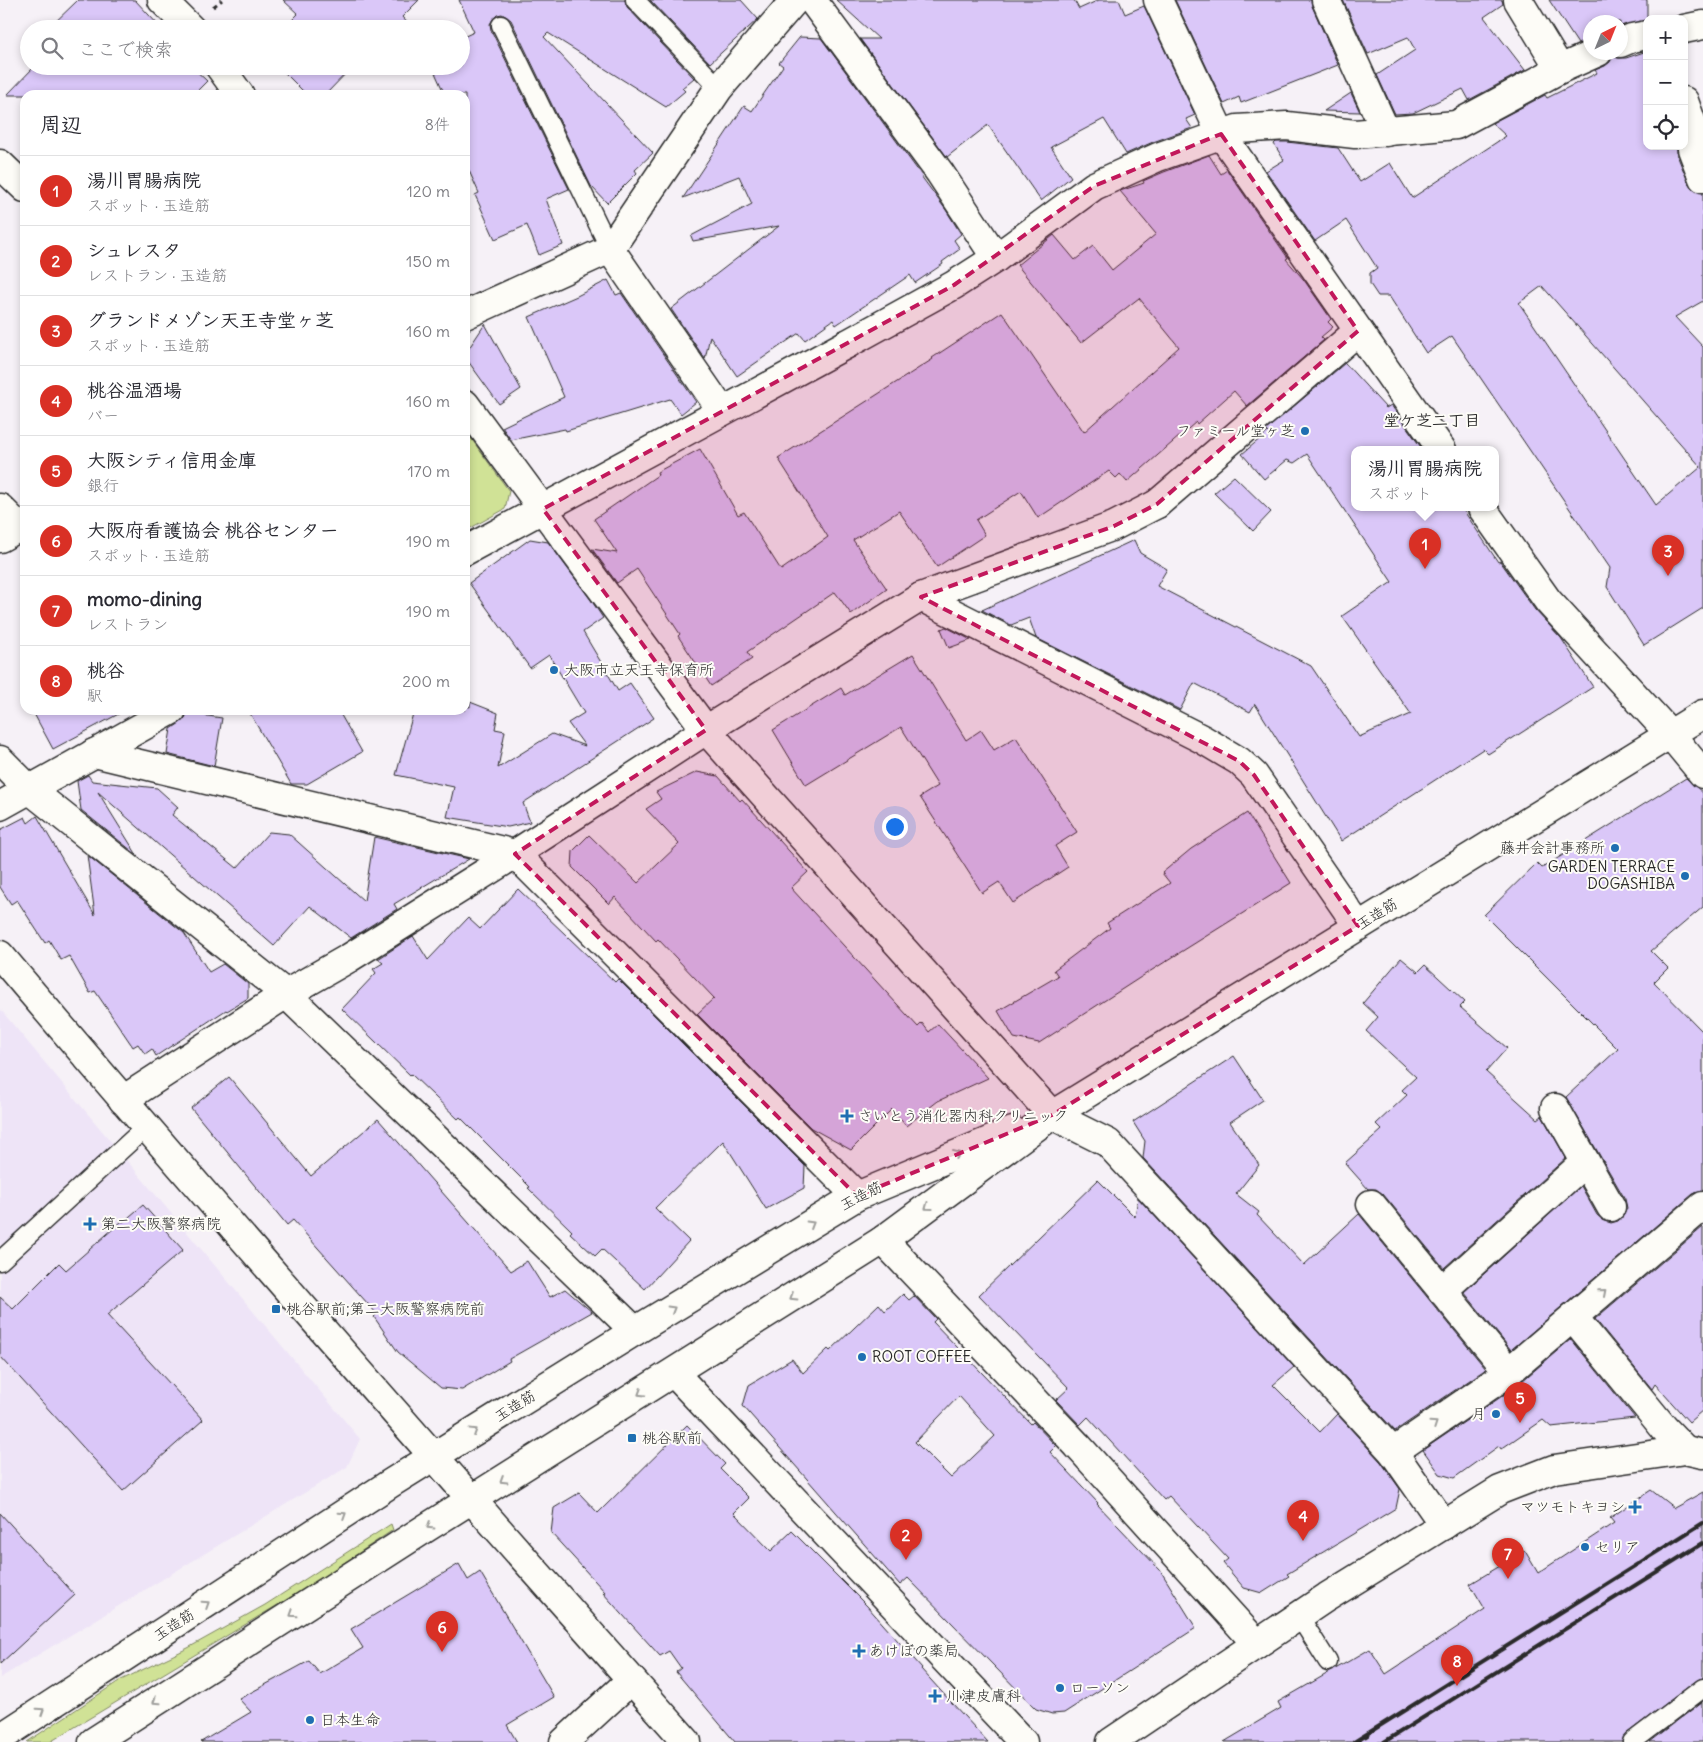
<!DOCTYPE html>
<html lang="ja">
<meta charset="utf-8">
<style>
body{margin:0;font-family:Delius,"Klee One",sans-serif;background:#f7f7f7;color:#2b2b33}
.controls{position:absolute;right:15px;top:15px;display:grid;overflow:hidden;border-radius:10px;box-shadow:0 2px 8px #0003}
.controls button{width:45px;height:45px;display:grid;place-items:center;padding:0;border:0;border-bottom:1px solid #e1e1e2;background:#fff;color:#2b2b33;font:25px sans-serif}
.compass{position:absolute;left:1583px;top:15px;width:45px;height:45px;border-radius:50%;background:#fff;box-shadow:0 2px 8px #0003;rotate:43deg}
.you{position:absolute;left:894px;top:826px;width:18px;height:18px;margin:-12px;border:4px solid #fff;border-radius:50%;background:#1a73e8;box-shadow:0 0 0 8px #1a73e833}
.badge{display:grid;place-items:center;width:32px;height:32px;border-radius:50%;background:#d93025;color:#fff;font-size:16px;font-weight:700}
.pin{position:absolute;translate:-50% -41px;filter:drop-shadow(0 1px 2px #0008)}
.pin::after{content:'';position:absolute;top:26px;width:18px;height:15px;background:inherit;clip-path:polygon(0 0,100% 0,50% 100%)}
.popup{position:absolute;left:1351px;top:446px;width:148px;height:65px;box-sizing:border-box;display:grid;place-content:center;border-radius:10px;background:#fff;filter:drop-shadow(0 1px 4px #0005);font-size:16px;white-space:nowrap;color:#7c7c81}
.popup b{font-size:19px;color:#2b2b33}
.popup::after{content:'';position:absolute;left:50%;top:100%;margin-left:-10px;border:10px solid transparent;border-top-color:#fff}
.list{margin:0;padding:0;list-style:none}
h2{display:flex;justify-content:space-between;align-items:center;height:65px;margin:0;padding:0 20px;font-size:21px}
h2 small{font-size:16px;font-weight:400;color:#7c7c81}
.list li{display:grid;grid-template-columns:32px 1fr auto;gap:15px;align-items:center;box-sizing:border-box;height:70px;padding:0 20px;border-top:1px solid #e1e1e2}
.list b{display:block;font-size:19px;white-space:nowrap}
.list p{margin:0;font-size:16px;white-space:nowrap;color:#7c7c81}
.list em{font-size:16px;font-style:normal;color:#7c7c81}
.icon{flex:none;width:28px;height:28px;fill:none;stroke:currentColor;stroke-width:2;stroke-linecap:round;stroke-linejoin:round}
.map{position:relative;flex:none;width:1703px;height:1742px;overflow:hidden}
.search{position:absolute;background:#fff;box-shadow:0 2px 8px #0003;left:20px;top:20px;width:450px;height:55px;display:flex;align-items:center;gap:12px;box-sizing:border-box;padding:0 18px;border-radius:28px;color:#7c7c81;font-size:19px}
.panel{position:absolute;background:#fff;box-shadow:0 2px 8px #0003;left:20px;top:90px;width:450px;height:625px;border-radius:15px}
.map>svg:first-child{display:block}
.built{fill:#eee4f7}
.green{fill:#d0e296;stroke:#7e8660}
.building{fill:#dac7f8;stroke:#2b2b2b;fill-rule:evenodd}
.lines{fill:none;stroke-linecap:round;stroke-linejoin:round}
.service-casing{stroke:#2b2b2b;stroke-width:21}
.minor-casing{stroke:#2b2b2b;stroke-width:31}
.tertiary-casing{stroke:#2b2b2b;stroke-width:31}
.path{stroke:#2b2b2b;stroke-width:3;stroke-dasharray:5 4;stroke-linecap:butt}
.service{stroke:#fdfcf7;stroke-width:18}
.minor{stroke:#fdfcf7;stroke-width:28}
.tertiary{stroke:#fdfcf7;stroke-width:28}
.rail{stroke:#2b2b2b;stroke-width:4}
.oneway{stroke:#9e9e9b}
.marked{fill:#c2185b;fill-opacity:0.2;stroke:#c2185b;stroke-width:4;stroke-dasharray:10 6;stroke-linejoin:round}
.poi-dot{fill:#1f6fb2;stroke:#fdfcf7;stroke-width:2}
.labels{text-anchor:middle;stroke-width:4;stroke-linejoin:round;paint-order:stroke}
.poi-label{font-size:15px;fill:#2b2b2b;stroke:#fdfcf7;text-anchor:start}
.street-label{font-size:15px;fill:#2b2b2b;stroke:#fdfcf7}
.neighbourhood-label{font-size:16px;font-weight:bold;fill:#2b2b2b;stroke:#fdfcf7}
</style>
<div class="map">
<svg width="1703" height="1742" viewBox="0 0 1703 1742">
<rect width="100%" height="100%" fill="#f6f1f7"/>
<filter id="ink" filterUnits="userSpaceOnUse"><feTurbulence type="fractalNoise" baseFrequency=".02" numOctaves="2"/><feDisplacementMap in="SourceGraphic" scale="10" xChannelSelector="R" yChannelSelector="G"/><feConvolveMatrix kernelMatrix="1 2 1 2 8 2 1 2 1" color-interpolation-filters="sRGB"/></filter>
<g filter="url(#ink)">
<!-- built -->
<polygon class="built" points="0,1009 360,1439 347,1467 0,1678"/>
<!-- green -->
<g class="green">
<polygon points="465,430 509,491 505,509 465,531"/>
<polygon points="391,1524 393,1530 311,1585 50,1742 27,1742 119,1681 188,1648 265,1605"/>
</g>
<!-- building -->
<g class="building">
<polygon points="78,0 135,0 162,29 48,29"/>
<polygon points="283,0 419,0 402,17 413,29 283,29 298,14"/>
<polygon points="459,0 625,0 627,7 694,78 682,88 685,91 666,107 548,33 544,37 653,153 635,170 637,173 607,203 591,186 511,20 507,17 502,14 497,15 493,19 490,24 491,30 569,189 546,199 563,245 539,255 527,225 495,239 475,195 479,193 465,162 465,95 445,95 432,66 461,66 461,38 474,32"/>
<polygon points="650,0 741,0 758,19 710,63"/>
<polygon points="836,0 1074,0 1079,9 1099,0 1119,0 1125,14 1144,6 1195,115 1186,119 1192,128 1153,142 1126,154 1104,119 1051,147 1071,177 1041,201 988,125 947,157 860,39 879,39"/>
<polygon points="1175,0 1311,0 1312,6 1338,65 1241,103 1239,97 1224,104"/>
<polygon points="1343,0 1502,0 1503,4 1484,17 1525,70 1469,100 1463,89 1413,113 1395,114 1377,75 1415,50 1408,37 1368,54"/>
<polygon points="1549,0 1647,0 1647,20 1620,26 1620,22 1590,22 1590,38 1578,44"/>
<polygon points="800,37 821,38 922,176 921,176 946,210 961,234 954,240 960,249 942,262 943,264 915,283 910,275 836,325 833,320 805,340 799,333 737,376 710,336 705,359 671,309 779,226 693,241 691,236 752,204 739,176 683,198 744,106 752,111 783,66 779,63"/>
<path d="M1647,51V146H1677V155L1689,184L1694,190L1703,193V301L1675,317L1703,347V608L1644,645L1607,587L1610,568L1452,336L1426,353L1389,296H1378L1370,284V273L1377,268L1346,220L1315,241L1266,171L1284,160L1274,144L1276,142H1287L1338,148L1360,182L1390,163L1412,198L1506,136L1492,123L1545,95L1547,98L1597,73L1595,70L1605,66L1610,62L1613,56L1618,58H1626ZM1542,286L1701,467L1656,505L1519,303Z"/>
<polygon points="35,66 191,66 207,81 193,95 7,95"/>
<polygon points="278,66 353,66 325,95 307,95"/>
<polygon points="1351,93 1360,112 1324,111"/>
<polygon points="1209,155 1221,174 1227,170 1288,258 1286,259 1304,280 1331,319 1328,322 1333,327 1321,337 1324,340 1247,406 1234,391 1197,424 1196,422 1127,482 1120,474 1116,478 1109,471 1038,518 1021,491 976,520 985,535 937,567 899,511 853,540 887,589 851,614 835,592 747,652 752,659 711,686 678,636 680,634 637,569 617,583 592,549 617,553 594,519 658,475 657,472 700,449 738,515 744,512 781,570 828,537 778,458 933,359 932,358 1002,312 1084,432 1179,347 1139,298 1081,343 1017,265 1054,235 1075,260 1093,246 1112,270 1156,234 1120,191 1144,183 1143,181 1164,172"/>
<polygon points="608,280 616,295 621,293 696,402 681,414 670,399 566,431 565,429 511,440 502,427 564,397 529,317 577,296"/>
<polygon points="485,324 521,389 499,404 465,357 465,354"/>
<polygon points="1345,363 1386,408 1391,405 1423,450 1355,450 1355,508 1462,508 1498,562 1500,561 1535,610 1561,638 1593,687 1488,754 1483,749 1341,841 1255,704 1250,712 1194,683 1180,710 1036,638 1029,618 1011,625 982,610 1134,540 1140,553 1167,569 1157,586 1311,666 1359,737 1411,714 1342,616 1392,582 1307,454 1294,463 1287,460 1264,479 1242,454 1268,432 1266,430"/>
<polygon points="1234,476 1271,512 1253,531 1214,493"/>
<polygon points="530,539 548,542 591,600 603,618 583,632 618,691 630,683 654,718 523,803 530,822 508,827 447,817 454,787 396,775 414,710 465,710 465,706 470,707 470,702 498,713 495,729 505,731 498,768 552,734 585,746 568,723 584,713 549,655 530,668 469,583"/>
<polygon points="946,627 971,640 949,648 941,629"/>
<polygon points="913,654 966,740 981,730 994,750 1016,737 1077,832 1055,846 1068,867 1013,903 999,882 982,893 920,797 938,786 901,727 806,785 773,730 841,688 845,695"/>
<polygon points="32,710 126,710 53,749"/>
<polygon points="248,710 338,710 362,752 307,784 291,784"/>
<polygon points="187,713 222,718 214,766 167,754 171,729 180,723 185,718"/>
<polygon points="697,772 718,776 740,801 742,799 808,872 791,888 918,1027 922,1023 929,1032 938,1024 988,1078 938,1101 906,1126 892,1109 851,1150 811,1128 697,1014 714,998 658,939 656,941 615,897 609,904 572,867 573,851 589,835 638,883 679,844 646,809 661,799 656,792"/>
<polygon points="88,775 92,781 157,788 178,807 172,815 237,868 269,832 289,834 364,901 374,837 469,859 394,904 397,909 351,938 310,906 274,946 98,792 137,855 81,810 77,781"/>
<polygon points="1686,778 1703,793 1703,907 1651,951 1668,968 1654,982 1703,1032 1703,1191 1693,1194 1511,1350 1464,1292 1581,1186 1597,1215 1603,1220 1611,1223 1618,1221 1624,1215 1627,1208 1625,1199 1566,1097 1618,1049 1484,915 1537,863 1542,868"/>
<polygon points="1247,813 1291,883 1141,977 1039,1043 1014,1038 998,1011 1058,976 1054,970 1110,928 1107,923 1170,883 1162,873 1191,849"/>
<polygon points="37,816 95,915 87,855 184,933 209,972 223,964 248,984 248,998 227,1011 226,1010 156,1056 152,1049 145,1054 138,1044 133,1047 95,991 90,993 69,956 61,960 49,940 45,943 17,900 11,904 0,887 0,830 25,817 28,823"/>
<polygon points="518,889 615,982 618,979 805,1166 804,1188 766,1209 723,1141 655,1208 689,1241 645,1289 602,1249 595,1256 570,1233 572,1231 528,1188 530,1187 460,1117 458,1119 411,1074 410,1075 342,1009 376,973 373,969 383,963 378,959 413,936 428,960 468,918 480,929"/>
<polygon points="1401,958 1418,972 1425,965 1465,1002 1460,1007 1507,1048 1486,1072 1538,1119 1542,1116 1566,1158 1444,1268 1383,1194 1376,1189 1368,1189 1345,1163 1382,1130 1376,1124 1407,1095 1402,1090 1416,1077 1366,1031 1378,1017 1363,1003"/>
<polygon points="1234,1056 1263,1100 1230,1122 1259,1165 1236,1194 1259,1212 1257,1215 1304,1265 1359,1214 1486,1369 1395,1431 1143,1158 1145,1141 1133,1122"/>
<polygon points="229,1077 311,1176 378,1119 511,1271 527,1261 550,1297 565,1289 592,1312 509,1359 510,1361 462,1390 441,1388 398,1352 374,1317 377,1314 293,1220 287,1225 191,1108"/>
<polygon points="1098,1180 1135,1217 1138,1198 1294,1367 1273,1385 1320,1432 1337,1414 1381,1462 1400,1489 1396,1508 1287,1574 1289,1576 1262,1593 1244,1588 1223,1563 1228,1559 1169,1496 1164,1500 1088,1417 1080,1425 1056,1400 1069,1388 979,1295"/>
<polygon points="143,1205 183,1250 107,1315 203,1420 123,1491 0,1356 0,1297 13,1309 59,1263 66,1270 122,1221 123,1222"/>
<polygon points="1703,1227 1703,1410 1689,1422 1655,1384 1652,1389 1595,1319"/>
<path d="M903,1294L909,1300L914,1296L936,1319L933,1322L1031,1424L1033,1422L1056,1446L1050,1452L1098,1503L1097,1504L1160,1570L1196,1628L1064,1713L1052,1714L1036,1709L908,1578L900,1585L743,1406L749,1385L792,1359L803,1373L828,1349L830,1351L879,1304L885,1311ZM959,1396L995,1436L951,1478L915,1442Z"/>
<polygon points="1571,1339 1635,1418 1551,1427 1543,1420 1501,1449 1499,1446 1454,1478 1440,1474 1423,1450 1514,1388"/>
<polygon points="687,1425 725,1464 720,1469 749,1498 734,1513 771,1551 792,1531 867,1606 922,1668 921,1669 940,1690 988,1742 735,1742 676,1672 681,1668 669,1651 660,1656 603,1593 605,1592 551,1533 554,1508 579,1493 598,1513"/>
<polygon points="1651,1490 1674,1508 1703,1492 1703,1678 1697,1680 1626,1734 1622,1742 1224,1742 1281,1708 1278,1702 1370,1649 1386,1674 1485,1609 1470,1584 1525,1551 1538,1573 1614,1523 1610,1518"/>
<polygon points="0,1513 75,1595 0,1664"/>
<polygon points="459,1564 468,1580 480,1572 554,1697 507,1725 517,1742 201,1742 251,1712 239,1699 309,1661 320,1674 363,1648 351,1629"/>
<polygon points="1703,1701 1703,1742 1650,1742"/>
</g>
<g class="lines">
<defs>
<g id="service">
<polyline points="635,0 719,88"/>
<polyline points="501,25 610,249"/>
<polyline points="0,1261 146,1127"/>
<polyline points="1299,1616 1328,1662"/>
<polyline points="1632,1742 1703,1688"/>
</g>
<g id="minor">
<polyline points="162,0 191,29"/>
<polyline points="812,0 940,173 996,258"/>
<polyline points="1158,0 1221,134 1442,450"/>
<polyline points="1326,0 1386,132"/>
<polyline points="1518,0 1560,69"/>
<polyline points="1684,29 1703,25"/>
<polyline points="1620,43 1632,38 1647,35"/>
<polyline points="219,66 240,95"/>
<polyline points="1684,101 1697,137 1692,149 1703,178"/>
<polyline points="0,164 25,188"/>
<polyline points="610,249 722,411"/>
<polyline points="465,315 610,249 719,88 795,0"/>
<polyline points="847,344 954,285 996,258 1094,186 1158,157 1237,129 1287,126 1355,134 1456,125 1560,69 1598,52"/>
<polyline points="1157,504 1358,331"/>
<polyline points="0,508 19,527"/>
<polyline points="1482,508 1548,601 1670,734 1703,774"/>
<polyline points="0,538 25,524"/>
<polyline points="921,597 1202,739 1239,761 1254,775 1358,926"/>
<polyline points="94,753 515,854 857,1196"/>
<polyline points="0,760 29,789 286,994 635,1331"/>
<polyline points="123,1100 286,994 349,958 515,854 706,730"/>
<polyline points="1555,1108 1611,1207"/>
<polyline points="1052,1115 1108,1143 1393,1452 1444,1525"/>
<polyline points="1371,1204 1509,1372"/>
<polyline points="883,1240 1077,1445 1257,1644"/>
<polyline points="1442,1291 1585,1162"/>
<polyline points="1573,1317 1664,1428 1685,1450"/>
<polyline points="674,1373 1023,1742"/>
<polyline points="1393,1452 1505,1375 1703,1206"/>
</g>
<g id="tertiary">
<polyline points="465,404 706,730 1052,1115"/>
<polyline points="465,551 847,344"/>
<polyline points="706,730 921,597 1114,526 1157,504"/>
<polyline points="0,806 172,710"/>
<path d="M0,955C225,1221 455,1482 687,1742"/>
<polyline points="0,1738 391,1483 635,1331 857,1196 1013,1131"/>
<polyline points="93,1742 426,1528 883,1240 1052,1115 1703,714"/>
<polyline points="564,1742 631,1680"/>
<polyline points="1111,1742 1327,1597 1500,1490 1554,1469 1685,1450 1703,1454"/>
</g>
</defs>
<!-- service casing -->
<use href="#service" class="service-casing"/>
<!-- minor casing -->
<use href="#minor" class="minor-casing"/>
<!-- tertiary casing -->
<use href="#tertiary" class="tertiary-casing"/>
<!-- path -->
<g class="path">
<polyline points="213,7 222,0"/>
<polyline points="1357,1742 1372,1733"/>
</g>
<!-- service -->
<use href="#service" class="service"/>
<!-- minor -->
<use href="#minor" class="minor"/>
<!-- tertiary -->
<use href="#tertiary" class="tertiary"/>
<!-- rail -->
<g class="rail">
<polyline points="1354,1742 1703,1523"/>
<polyline points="1384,1742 1703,1543"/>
</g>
</g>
<!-- one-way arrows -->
<defs><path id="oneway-chevron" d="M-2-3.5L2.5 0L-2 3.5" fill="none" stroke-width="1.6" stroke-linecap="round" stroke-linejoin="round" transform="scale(1.25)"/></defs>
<g class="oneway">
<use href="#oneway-chevron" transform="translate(957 1154) rotate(-23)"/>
<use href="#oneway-chevron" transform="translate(928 1207) rotate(144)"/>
<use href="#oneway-chevron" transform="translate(811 1224) rotate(-31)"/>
<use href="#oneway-chevron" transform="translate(1603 1292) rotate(-41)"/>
<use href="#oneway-chevron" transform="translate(793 1297) rotate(148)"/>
<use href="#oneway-chevron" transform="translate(672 1309) rotate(-31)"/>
<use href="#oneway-chevron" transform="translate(641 1393) rotate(148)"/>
<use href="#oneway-chevron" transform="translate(1434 1424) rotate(-34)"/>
<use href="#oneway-chevron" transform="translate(474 1431) rotate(-32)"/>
<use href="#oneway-chevron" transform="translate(503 1480) rotate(148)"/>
<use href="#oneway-chevron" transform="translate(343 1515) rotate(-33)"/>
<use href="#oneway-chevron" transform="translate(430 1526) rotate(148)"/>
<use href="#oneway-chevron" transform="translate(206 1604) rotate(-33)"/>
<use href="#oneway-chevron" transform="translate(293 1614) rotate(147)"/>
<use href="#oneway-chevron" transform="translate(156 1701) rotate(147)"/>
<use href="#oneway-chevron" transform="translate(41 1711) rotate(-33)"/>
</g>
</g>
<!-- marked area -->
<path class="marked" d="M1221,134L1358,331L1157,504L1114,526L921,597L1239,761L1254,775L1358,926L1052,1115L857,1196L515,854L706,730L543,509L954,285L1094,186Z"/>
<!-- markers -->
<g class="poi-dot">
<circle cx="1305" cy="431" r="5"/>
<circle cx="554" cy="670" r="5"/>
<circle cx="1615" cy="848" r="5"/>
<circle cx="1685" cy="876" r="5"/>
<path d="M844.5 1108.5h5v5h5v5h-5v5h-5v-5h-5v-5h5z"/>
<path d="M87.5 1216.5h5v5h5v5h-5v5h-5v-5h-5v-5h5z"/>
<rect x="271" y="1304" width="10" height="10" rx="2.5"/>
<circle cx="862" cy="1357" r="5"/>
<circle cx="1496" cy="1414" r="5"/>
<rect x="627" y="1433" width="10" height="10" rx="2.5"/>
<path d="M1632.5 1499.5h5v5h5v5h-5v5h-5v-5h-5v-5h5z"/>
<circle cx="1585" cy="1547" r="5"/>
<path d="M856.5 1643.5h5v5h5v5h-5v5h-5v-5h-5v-5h5z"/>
<circle cx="1060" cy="1688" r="5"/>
<path d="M932.5 1688.5h5v5h5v5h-5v5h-5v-5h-5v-5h5z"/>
<circle cx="310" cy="1720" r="5"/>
</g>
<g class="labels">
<!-- poi labels -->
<g class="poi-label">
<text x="1295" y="436" text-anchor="end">ファミール堂ヶ芝</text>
<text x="564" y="675">大阪市立天王寺保育所</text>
<text x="1605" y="853" text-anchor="end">藤井会計事務所</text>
<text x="1675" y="872" text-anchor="end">GARDEN TERRACE<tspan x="1675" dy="17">DOGASHIBA</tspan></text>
<text x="858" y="1121">さいとう消化器内科クリニック</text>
<text x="101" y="1229">第二大阪警察病院</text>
<text x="286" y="1314">桃谷駅前;第二大阪警察病院前</text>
<text x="872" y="1362">ROOT COFFEE</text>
<text x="1486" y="1419" text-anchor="end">月</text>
<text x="642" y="1443">桃谷駅前</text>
<text x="1625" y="1512" text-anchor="end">マツモトキヨシ</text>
<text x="1595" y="1552">セリア</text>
<text x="869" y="1656">あけぼの薬局</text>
<text x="1070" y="1693">ローソン</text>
<text x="946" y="1701">川津皮膚科</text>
<text x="320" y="1725">日本生命</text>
</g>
<!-- street labels -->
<g class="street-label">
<text transform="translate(1377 914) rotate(-32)" y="5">玉造筋</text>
<text transform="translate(861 1196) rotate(-27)" y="5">玉造筋</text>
<text transform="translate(515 1406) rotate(-32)" y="5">玉造筋</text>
<text transform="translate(174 1625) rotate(-33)" y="5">玉造筋</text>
</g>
<!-- neighbourhood labels -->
<g class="neighbourhood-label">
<text x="1432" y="426">堂ケ芝二丁目</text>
</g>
</g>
</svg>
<div class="controls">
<button>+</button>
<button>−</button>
<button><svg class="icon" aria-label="locate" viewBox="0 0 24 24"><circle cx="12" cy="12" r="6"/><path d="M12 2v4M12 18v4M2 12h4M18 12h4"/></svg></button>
</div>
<svg class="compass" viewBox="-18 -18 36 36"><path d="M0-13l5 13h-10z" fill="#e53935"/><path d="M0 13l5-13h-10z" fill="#7c7c81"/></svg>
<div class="you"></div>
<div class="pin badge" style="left:1425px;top:569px">1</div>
<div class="popup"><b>湯川胃腸病院</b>スポット</div>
<div class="pin badge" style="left:906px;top:1560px">2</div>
<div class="pin badge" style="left:1668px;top:576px">3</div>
<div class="pin badge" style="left:1303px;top:1541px">4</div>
<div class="pin badge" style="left:1520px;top:1423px">5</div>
<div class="pin badge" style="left:442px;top:1652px">6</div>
<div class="pin badge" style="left:1508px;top:1579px">7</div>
<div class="pin badge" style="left:1457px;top:1686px">8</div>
<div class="search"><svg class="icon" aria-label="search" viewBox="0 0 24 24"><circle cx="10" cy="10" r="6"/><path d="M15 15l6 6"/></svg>ここで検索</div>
<section class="panel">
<h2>周辺<small>8件</small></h2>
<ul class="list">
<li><span class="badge">1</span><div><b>湯川胃腸病院</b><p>スポット · 玉造筋</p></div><em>120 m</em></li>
<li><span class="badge">2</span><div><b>シュレスタ</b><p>レストラン · 玉造筋</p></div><em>150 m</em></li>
<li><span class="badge">3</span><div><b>グランドメゾン天王寺堂ヶ芝</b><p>スポット · 玉造筋</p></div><em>160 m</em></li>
<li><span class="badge">4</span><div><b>桃谷温酒場</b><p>バー</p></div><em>160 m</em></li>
<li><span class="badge">5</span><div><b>大阪シティ信用金庫</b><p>銀行</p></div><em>170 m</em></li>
<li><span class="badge">6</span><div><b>大阪府看護協会 桃谷センター</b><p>スポット · 玉造筋</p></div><em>190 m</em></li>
<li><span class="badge">7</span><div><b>momo-dining</b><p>レストラン</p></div><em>190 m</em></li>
<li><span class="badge">8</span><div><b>桃谷</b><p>駅</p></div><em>200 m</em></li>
</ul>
</section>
</div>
